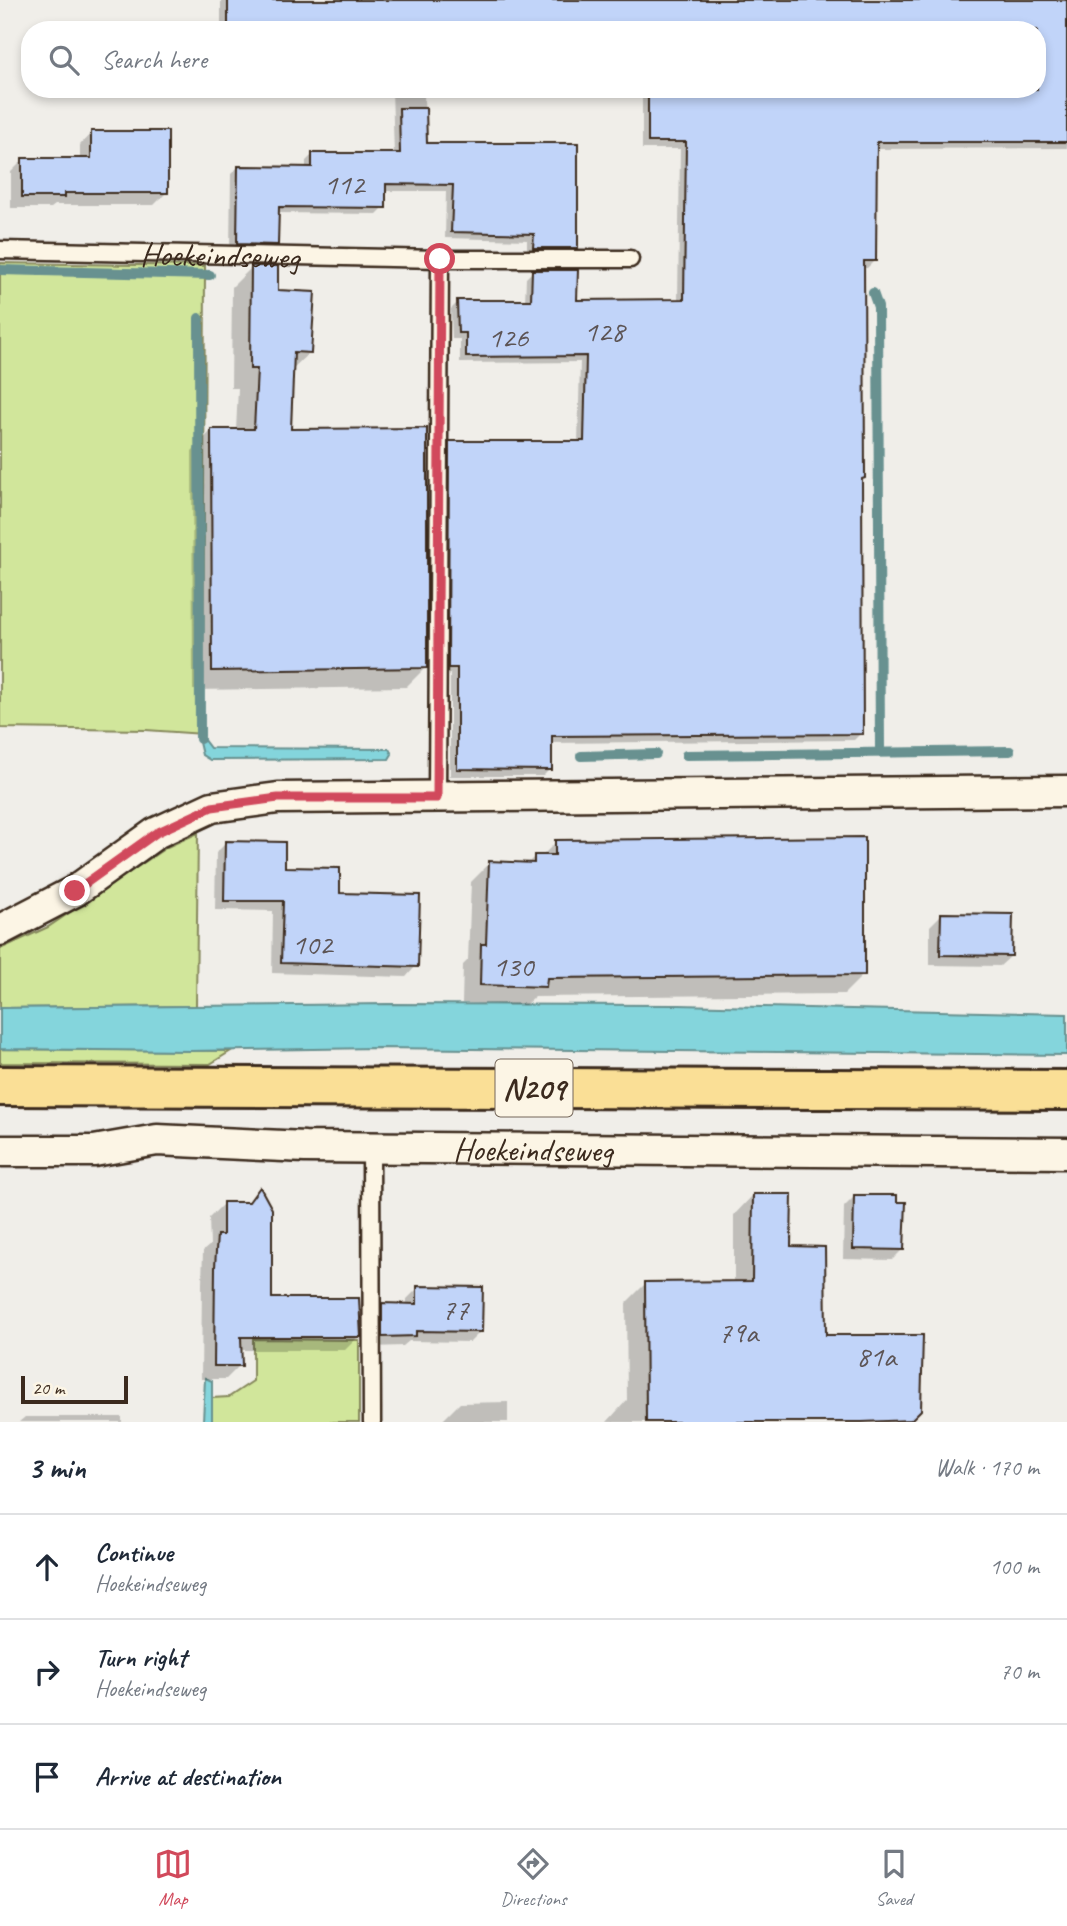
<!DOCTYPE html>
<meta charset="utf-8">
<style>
body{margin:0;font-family:Caveat,sans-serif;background:#f2f2f3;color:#1f2937}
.scale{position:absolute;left:21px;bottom:18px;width:107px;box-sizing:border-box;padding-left:7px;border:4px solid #3b2a1e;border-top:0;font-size:19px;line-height:24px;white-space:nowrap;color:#3b2a1e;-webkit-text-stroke:5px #fcf5e5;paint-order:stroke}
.stop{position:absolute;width:21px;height:21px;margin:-16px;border:5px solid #d1495b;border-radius:50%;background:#fff}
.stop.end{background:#d1495b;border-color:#fff;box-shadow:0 2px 7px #0008}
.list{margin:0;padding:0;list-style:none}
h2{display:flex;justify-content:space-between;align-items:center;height:91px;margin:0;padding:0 28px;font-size:30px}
h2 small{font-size:23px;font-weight:400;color:#747a83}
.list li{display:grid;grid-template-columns:46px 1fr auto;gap:21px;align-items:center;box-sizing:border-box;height:105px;padding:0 28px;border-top:2px solid #e0e1e3}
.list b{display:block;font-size:26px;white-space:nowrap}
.list p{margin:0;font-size:23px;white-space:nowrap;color:#747a83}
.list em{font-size:23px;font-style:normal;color:#747a83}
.icon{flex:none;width:38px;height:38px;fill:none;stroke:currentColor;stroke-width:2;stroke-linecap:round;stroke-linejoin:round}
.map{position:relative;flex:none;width:1067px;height:1422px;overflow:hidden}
.search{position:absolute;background:#fff;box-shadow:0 4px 10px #0003;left:21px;right:21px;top:21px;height:77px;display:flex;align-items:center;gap:18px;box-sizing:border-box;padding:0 24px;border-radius:28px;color:#747a83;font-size:26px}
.sheet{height:406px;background:#fff}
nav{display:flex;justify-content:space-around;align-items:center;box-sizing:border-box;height:98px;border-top:2px solid #e0e1e3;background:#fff;font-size:19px;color:#747a83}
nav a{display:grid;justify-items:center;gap:4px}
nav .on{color:#d1495b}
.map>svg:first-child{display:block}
.green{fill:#d1e69b;stroke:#86885c;stroke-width:2}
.water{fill:#84d5dc;stroke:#679190;stroke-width:2}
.shadow{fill:#0003}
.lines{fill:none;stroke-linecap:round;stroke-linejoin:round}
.stream{stroke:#679190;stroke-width:10}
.building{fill:#c1d4f9;stroke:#3b2a1e;stroke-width:2}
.lane-casing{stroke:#3b2a1e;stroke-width:21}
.street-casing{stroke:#3b2a1e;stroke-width:35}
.primary-casing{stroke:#3b2a1e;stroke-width:44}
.lane{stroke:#fcf5e5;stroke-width:16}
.street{stroke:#fcf5e5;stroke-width:30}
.primary{stroke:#fadf96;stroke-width:38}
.route{stroke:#d1495b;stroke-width:9}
.labels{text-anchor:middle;stroke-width:6;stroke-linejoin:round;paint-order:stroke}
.number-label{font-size:30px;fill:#5c5455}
.shield{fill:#fcf5e5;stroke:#75675a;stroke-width:2}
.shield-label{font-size:32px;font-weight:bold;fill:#3b2a1e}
.street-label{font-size:33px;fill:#3b2a1e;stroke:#fcf5e5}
</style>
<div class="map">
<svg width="1067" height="1422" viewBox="0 0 1067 1422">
<rect width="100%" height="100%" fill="#f0eee9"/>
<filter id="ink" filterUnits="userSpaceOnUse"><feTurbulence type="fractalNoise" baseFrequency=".0143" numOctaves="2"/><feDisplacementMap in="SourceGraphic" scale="14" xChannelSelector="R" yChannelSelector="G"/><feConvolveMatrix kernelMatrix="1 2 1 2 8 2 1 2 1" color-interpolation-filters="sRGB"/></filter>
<g filter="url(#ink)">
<!-- green -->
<g class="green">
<polygon points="0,263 205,266 203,734 146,730 0,728"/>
<polygon points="198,833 196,1006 0,1008 0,949 48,927 167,847"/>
<polygon points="0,1049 231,1051 210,1064 0,1063"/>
<polygon points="253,1339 359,1340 359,1422 212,1422 212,1398 229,1397 253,1381"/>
</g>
<!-- water -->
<g class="water">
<polygon points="198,738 203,739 210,748 389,749 392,754 389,759 210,760 202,755"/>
<polygon points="388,1004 679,1005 1067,1014 1067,1055 379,1048 191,1051 0,1049 0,1008"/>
<polygon points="205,1378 212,1381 212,1422 203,1422"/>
</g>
<!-- shadow -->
<g class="shadow">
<polygon points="221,0 1067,0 1067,148 875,149 874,261 867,268 862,268 861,733 854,740 550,743 550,769 543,776 450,776 450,674 442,674 443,449 450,442 578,443 580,362 460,363 460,339 452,339 451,309 458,302 525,302 526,278 533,271 575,301 678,301 680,149 642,149 642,89 1037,89 1037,30 221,30"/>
<polygon points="392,89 424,89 425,144 576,248 569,255 527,255 527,240 445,238 446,191 384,191 384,207 377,214 277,213 277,244 270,252 230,251 231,174 238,167 306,168 306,161 313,154 394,155"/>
<polygon points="92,132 166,193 154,205 55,205 51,208 11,208 11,172 23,160 80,160 80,145"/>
<polygon points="252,267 276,292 310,352 292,369 290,431 425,668 406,687 193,690 192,451 211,431 236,431 238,388 231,388 232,287"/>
<polygon points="556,842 864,974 844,994 534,997 525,1005 462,1003 463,965 468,960 471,882 490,863 527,864 535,856 541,857"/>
<polygon points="226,843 338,894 416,966 406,977 272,973 273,911 215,910 216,853"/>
<polygon points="941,915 1011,956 1000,966 930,965 930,926"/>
<polygon points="260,1190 270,1300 359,1336 345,1350 240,1350 240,1365 226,1379 201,1379 202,1283 203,1251 210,1245 209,1218 224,1203 246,1204"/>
<polygon points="753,1195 789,1248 824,1336 919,1409 906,1422 607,1422 627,1400 626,1303 645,1284 734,1283 734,1215"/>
<polygon points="855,1196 903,1249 892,1260 843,1259 844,1207"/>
<polygon points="418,1288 481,1331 470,1342 409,1341 403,1346 372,1347 372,1316 383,1305 407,1306 407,1299"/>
<polygon points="508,1402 508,1422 441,1422 460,1403"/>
<polygon points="25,1417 122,1417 122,1422 19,1422"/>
</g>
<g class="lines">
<!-- stream -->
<g class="stream">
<polyline points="0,270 210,275"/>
<polyline points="873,293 878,307 880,752"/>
<polyline points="199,318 200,739"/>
<polyline points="686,755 1010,751"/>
<polyline points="581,756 656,754"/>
</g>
</g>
<!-- building -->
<g class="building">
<polygon points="228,0 1067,0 1067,142 877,142 876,261 864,261 865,478 862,479 863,734 552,736 552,770 457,769 457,668 448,668 449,441 584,441 586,356 466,357 466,333 458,333 457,300 531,300 532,270 578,270 577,300 684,299 686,142 648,142 648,89 1037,89 1037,30 228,30"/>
<polygon points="399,108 426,108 427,143 578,143 578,248 533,248 534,234 451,232 453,185 386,184 386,208 279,207 278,245 237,244 238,166 312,167 312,153 400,153"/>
<polygon points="91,131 168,131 168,193 65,193 65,197 22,197 22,158 91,158"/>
<polygon points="251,266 278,266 278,290 315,292 311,353 294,352 291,429 427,428 427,668 212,671 211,429 254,429 257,369 250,369"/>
<polygon points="865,837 865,975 547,978 546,987 480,985 481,944 486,944 489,861 534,863 534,855 555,855 555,840"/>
<polygon points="225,841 285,842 285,867 340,868 340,893 420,895 418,967 281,963 283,901 224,901"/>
<polygon points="941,913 1013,914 1012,956 940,955"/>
<polygon points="260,1187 272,1209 272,1298 359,1298 361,1337 241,1337 242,1366 214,1366 215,1267 217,1235 223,1235 223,1202 249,1202"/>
<polygon points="753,1194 792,1194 791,1246 825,1247 826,1335 923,1335 921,1410 911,1420 862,1422 646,1422 645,1282 752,1281"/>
<polygon points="854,1195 897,1195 897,1202 906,1202 904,1250 853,1249"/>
<polygon points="417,1286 483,1287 482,1332 416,1331 416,1336 382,1337 382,1303 417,1304"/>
</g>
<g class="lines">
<defs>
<g id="lane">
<path id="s1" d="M0,250L440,259H630"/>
<polyline points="437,798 440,259"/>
<polyline points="371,1147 372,1422"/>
</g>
<g id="street">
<polyline points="0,930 75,891 156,833 212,807 278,798 1067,791"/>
<path id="s2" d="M0,1151H94L157,1140L305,1147L1067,1153"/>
</g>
<polyline id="primary" points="0,1086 1067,1090"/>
</defs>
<!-- lane casing -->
<use href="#lane" class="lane-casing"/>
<!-- street casing -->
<use href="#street" class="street-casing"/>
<!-- primary casing -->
<use href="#primary" class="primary-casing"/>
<!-- lane -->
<use href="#lane" class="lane"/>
<!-- street -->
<use href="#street" class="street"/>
<!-- primary -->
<use href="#primary" class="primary"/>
</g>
</g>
<g class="lines" filter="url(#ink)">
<!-- route -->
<polyline class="route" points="75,891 156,833 212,807 278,798 437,798 440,259"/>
</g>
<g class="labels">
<!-- number labels -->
<g class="number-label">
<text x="344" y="194">112</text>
<text x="604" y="341">128</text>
<text x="508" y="347">126</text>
<text x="312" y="954">102</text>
<text x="513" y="976">130</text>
<text x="455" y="1319">77</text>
<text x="738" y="1342">79a</text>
<text x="876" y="1366">81a</text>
</g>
<!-- shield labels -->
<rect class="shield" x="495.5" y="1059.5" width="77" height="57" rx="5"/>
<g class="shield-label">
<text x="534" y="1099">N209</text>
</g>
<!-- street labels -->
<g class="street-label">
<text dy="12" stroke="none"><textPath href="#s1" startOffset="220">Hoekeindseweg</textPath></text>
<text dy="12" stroke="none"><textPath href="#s2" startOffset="534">Hoekeindseweg</textPath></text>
</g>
</g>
</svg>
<div class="scale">20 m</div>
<div class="stop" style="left:440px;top:259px"></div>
<div class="stop end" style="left:75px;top:891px"></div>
<div class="search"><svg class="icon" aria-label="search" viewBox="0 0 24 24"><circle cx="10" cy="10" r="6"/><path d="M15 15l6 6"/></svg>Search here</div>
</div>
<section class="sheet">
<h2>3 min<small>Walk · 170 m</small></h2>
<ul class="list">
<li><svg class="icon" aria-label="ahead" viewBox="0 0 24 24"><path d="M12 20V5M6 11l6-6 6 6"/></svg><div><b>Continue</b><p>Hoekeindseweg</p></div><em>100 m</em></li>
<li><svg class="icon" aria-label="right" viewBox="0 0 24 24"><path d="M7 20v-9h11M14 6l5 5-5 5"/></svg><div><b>Turn right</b><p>Hoekeindseweg</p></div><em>70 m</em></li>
<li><svg class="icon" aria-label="arrive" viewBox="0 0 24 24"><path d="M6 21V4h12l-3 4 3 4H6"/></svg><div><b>Arrive at destination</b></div></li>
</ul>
</section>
<nav>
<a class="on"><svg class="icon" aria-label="map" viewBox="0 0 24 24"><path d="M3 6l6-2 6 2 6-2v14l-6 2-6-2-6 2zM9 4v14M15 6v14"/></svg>Map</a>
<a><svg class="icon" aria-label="directions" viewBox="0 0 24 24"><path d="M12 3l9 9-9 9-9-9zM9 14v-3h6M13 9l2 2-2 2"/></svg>Directions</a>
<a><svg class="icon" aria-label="saved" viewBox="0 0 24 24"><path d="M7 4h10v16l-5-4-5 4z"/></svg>Saved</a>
</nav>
